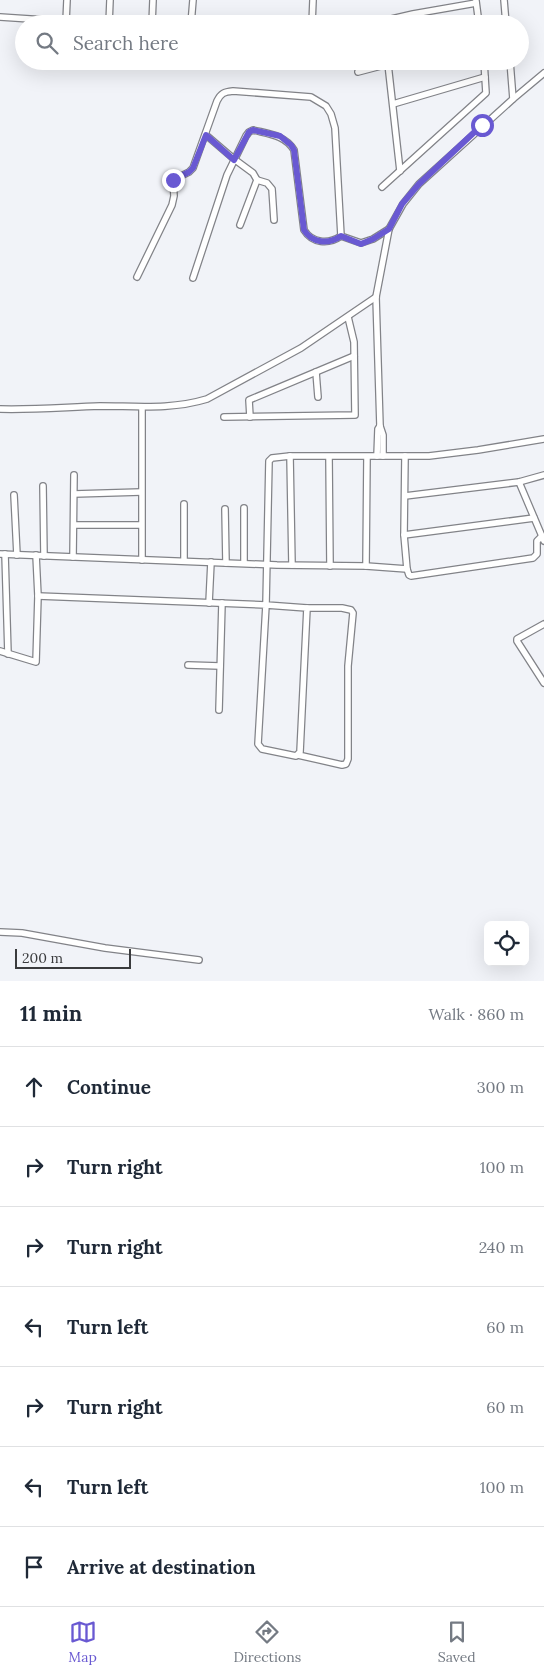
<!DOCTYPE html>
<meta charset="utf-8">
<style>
body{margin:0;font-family:Lora,serif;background:#f2f2f3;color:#1f2937}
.controls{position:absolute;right:15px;bottom:15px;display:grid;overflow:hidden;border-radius:8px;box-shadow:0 5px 20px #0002}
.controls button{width:45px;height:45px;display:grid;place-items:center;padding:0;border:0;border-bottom:1px solid #e0e1e3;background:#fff;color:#1f2937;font:25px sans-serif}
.scale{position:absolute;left:15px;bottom:12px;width:116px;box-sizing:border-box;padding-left:5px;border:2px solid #3a3b3d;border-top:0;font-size:14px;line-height:18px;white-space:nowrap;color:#3a3b3d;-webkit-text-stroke:4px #f1f3f8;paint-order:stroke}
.stop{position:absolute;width:15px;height:15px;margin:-11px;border:4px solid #6959d2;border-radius:50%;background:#fff}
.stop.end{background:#6959d2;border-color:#fff;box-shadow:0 1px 5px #0008}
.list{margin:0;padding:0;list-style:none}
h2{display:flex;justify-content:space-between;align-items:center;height:65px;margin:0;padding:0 20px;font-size:21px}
h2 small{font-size:16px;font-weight:400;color:#747a83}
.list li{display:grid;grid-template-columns:32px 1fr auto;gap:15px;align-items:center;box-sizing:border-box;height:80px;padding:0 20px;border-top:1px solid #e0e1e3}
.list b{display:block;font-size:19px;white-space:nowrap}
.list em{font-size:16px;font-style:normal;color:#747a83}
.icon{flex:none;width:28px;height:28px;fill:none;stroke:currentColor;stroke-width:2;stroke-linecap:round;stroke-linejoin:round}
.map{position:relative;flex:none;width:544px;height:981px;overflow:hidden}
.search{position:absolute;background:#fff;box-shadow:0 5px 20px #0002;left:15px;right:15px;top:15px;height:55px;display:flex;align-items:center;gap:12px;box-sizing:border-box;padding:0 18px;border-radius:28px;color:#747a83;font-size:19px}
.sheet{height:625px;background:#fff}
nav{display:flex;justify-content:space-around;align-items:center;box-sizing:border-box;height:70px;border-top:1px solid #e0e1e3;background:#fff;font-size:14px;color:#747a83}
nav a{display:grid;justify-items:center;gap:2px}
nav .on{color:#6959d2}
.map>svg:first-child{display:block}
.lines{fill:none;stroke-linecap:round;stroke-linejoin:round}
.minor-casing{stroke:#828388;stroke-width:8}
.minor{stroke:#fff;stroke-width:5.5}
.route{stroke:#6959d2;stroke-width:6}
</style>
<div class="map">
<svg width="544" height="981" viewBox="0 0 544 981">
<rect width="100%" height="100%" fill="#f1f3f8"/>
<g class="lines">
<defs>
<g id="minor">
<polyline points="504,0 506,24"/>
<polyline points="476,1 479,24"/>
<polyline points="0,17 106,24"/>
<polyline points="66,22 67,0"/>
<polyline points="109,24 110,0"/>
<polyline points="152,24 153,0"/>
<polyline points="191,24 193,0"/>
<polyline points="312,24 313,0"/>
<polyline points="370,24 413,14 476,3"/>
<polyline points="388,64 400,171"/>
<polyline points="358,72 400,61"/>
<polyline points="513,99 544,73"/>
<polyline points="393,104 485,77"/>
<polyline points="206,135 234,159 253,173 257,180 240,225"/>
<polyline points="257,180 267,183 272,189 274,220"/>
<polyline points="382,187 486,93 484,61"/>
<path d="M137,277L172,205L174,196L173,180L189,172L193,168L217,101C221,93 224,92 233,91L311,97L326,106L331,114L335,128L341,236L361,243L373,239L389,229"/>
<path d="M193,278L227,175L246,136L249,132L253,130C269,134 285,135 294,150L304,230C312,243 328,245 341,236"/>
<polyline points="316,372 318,397"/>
<polyline points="142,407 142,560"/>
<path d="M0,409C33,410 67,407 100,406C136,406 171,410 207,399L301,348L376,297"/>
<polyline points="224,417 355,415 354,342 348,317"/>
<polyline points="250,417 249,400 354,356"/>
<polyline points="380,426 383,435 383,456"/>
<polyline points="290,456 292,565"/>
<polyline points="377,456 378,429 380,426 376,297 389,229 403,204 419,184 513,99 510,61"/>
<polyline points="329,457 330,566"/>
<polyline points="519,482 544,541"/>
<polyline points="43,486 44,556"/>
<polyline points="74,494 141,492"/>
<polyline points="14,495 17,555"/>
<polyline points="405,496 519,482 544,475"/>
<polyline points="225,509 226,563"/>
<polyline points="74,525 141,525"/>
<polyline points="404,535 534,518"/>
<polyline points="0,554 277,565 366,566 407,569 404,535 405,456"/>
<polyline points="5,554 8,654"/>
<polyline points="73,557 74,475"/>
<polyline points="184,561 184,504"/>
<polyline points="244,563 244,508"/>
<polyline points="366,566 367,457"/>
<polyline points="407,569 409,575 411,576 533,558 537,554 537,541 542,536"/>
<polyline points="38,596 266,605 307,608 300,752 296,756 262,749 258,744 266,605 269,461 272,458 290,456 429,456 478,450 544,439"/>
<polyline points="209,603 211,562"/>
<polyline points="544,624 517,639 517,641 544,683"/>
<polyline points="0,651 36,662 38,596 36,555"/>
<polyline points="188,665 220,666"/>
<polyline points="219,710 222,603"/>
<polyline points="298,755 342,765 346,764 348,759 348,666 353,613 351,610 342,608 307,608"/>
<polyline points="0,932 22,933 105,948 199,960"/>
</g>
</defs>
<!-- minor casing -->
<use href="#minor" class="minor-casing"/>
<!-- minor -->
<use href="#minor" class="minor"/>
</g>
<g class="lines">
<!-- route -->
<path class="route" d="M173,180L189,172L193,168L206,135L234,160L249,132L253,130L280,136L291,145L294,150L304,230C312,243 328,245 341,236L361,244L373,239L389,229L402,204L419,184L482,125"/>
</g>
</svg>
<div class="controls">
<button><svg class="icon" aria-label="locate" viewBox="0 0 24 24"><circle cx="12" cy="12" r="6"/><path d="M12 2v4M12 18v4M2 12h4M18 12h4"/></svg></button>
</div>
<div class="scale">200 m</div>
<div class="stop" style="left:482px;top:125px"></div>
<div class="stop end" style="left:173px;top:180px"></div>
<div class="search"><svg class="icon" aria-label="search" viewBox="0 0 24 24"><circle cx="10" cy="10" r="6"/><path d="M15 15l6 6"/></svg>Search here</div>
</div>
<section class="sheet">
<h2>11 min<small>Walk · 860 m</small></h2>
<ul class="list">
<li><svg class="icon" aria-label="ahead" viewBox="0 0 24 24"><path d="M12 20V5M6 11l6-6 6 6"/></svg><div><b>Continue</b></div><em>300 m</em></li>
<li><svg class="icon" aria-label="right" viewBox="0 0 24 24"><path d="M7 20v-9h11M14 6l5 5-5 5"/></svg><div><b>Turn right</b></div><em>100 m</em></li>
<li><svg class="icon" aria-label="right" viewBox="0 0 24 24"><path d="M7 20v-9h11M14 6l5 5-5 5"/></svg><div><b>Turn right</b></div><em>240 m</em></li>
<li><svg class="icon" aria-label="left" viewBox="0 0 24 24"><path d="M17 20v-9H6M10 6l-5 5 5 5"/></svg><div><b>Turn left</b></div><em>60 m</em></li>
<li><svg class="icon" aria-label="right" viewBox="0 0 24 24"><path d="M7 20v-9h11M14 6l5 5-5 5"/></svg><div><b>Turn right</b></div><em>60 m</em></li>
<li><svg class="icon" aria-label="left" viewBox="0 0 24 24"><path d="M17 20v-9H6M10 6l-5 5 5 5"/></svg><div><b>Turn left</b></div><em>100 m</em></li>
<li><svg class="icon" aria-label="arrive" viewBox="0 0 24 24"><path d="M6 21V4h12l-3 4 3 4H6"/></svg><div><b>Arrive at destination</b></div></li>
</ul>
</section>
<nav>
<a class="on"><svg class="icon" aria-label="map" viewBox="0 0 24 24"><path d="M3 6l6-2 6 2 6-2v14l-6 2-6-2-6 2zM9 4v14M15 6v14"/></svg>Map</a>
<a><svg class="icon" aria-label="directions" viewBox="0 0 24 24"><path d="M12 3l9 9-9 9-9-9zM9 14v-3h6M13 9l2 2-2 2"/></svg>Directions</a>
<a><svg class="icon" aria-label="saved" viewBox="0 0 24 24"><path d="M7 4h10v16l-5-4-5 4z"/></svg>Saved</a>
</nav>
